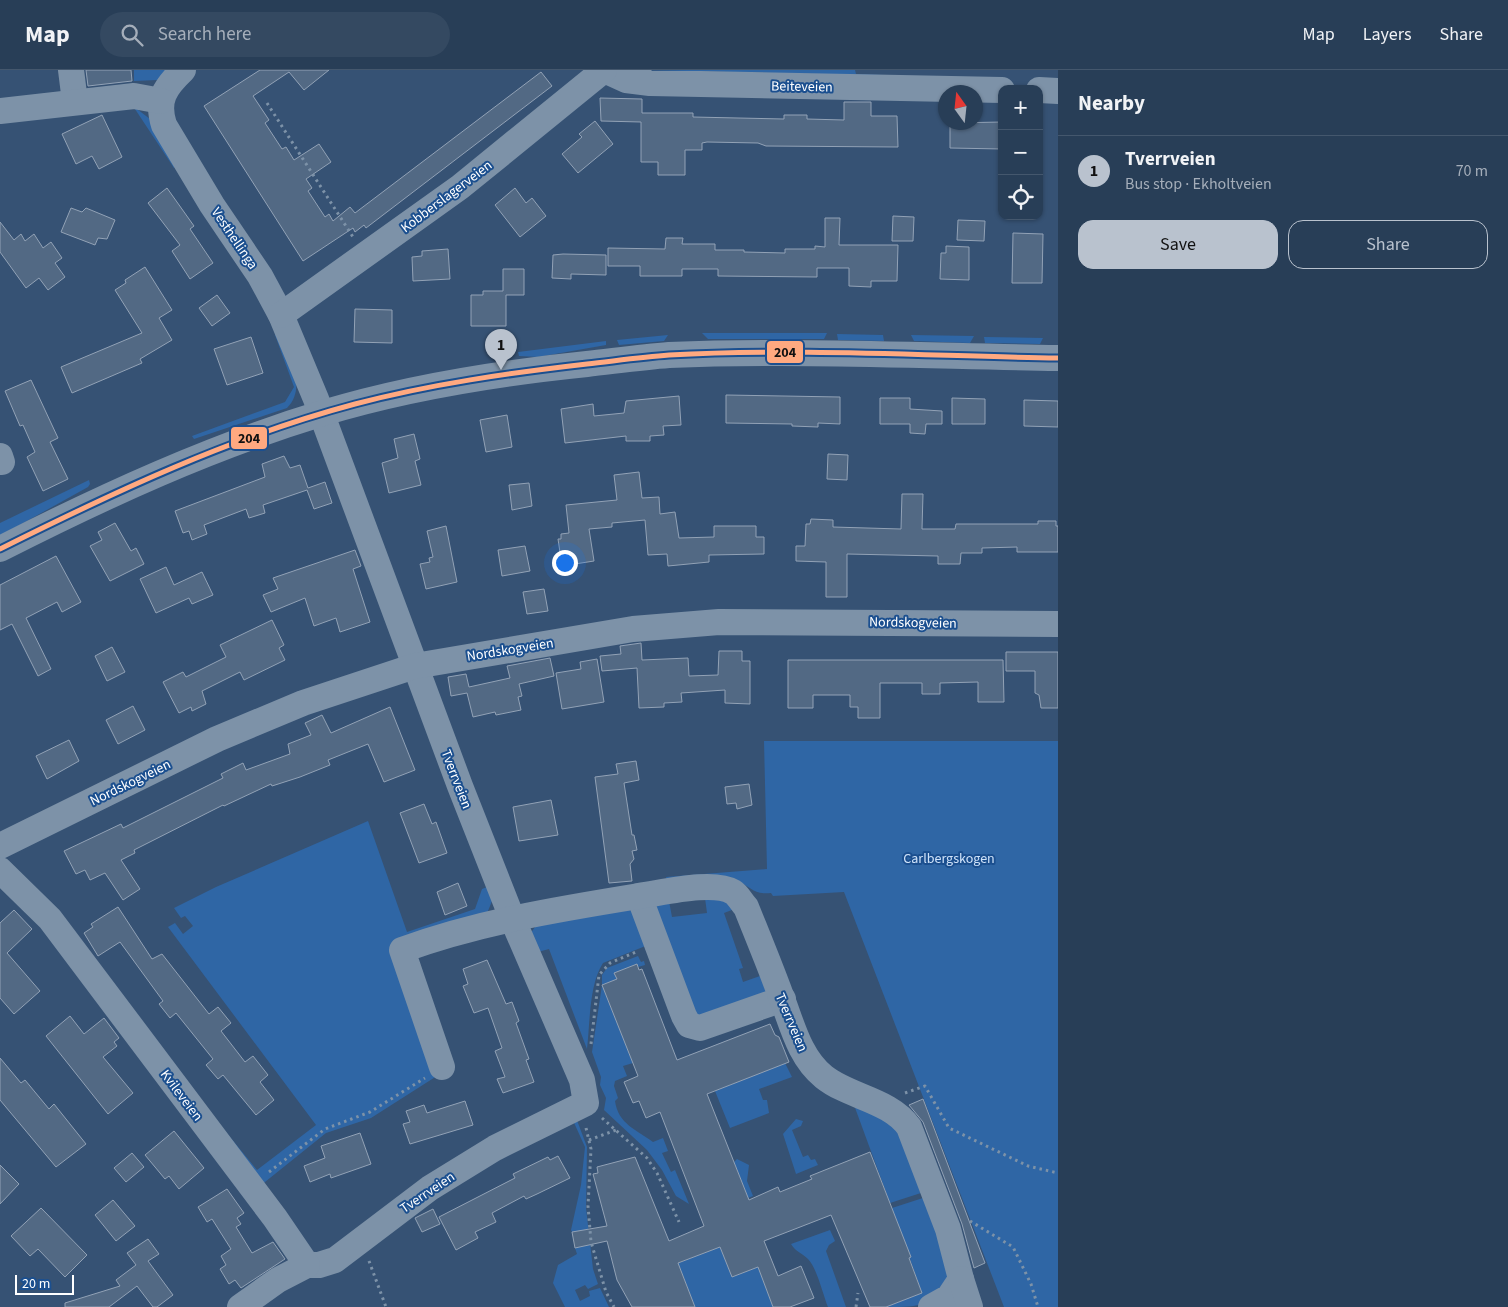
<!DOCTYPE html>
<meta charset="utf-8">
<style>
body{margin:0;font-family:"Source Sans 3",sans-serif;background:#344961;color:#f1f3f6}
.controls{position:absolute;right:15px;top:15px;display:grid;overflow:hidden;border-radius:10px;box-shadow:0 1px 4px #0004}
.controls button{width:45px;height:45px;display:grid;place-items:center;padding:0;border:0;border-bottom:1px solid #44576d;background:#283e57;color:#f1f3f6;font:25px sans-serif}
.compass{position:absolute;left:938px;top:15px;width:45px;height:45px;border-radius:50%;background:#283e57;box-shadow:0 1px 4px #0004;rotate:345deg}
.scale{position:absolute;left:15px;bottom:12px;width:59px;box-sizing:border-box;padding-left:5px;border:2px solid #fff;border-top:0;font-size:14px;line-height:18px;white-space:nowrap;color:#fff;-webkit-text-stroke:4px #1b4f8f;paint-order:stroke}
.you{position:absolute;left:564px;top:492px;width:18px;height:18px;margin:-12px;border:4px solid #fff;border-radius:50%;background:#1a73e8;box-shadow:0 0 0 8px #1a73e833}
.badge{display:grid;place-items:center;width:32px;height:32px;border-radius:50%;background:#b9c2ce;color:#111;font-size:16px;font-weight:700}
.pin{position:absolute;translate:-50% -41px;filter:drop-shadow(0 1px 2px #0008)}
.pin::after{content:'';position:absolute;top:26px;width:18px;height:15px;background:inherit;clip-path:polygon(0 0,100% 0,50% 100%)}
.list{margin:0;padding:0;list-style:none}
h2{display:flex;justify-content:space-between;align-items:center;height:65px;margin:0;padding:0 20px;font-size:21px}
h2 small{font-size:16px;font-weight:400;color:#a5aeba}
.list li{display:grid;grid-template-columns:32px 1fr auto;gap:15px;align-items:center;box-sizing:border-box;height:70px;padding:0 20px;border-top:1px solid #44576d}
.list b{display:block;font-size:19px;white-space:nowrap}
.list p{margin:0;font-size:16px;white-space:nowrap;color:#a5aeba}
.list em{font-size:16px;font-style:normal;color:#a5aeba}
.actions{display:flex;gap:10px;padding:15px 20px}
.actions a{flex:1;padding:11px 0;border:1px solid #b9c2ce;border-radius:15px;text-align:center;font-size:18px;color:#b9c2ce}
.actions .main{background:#b9c2ce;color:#111}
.icon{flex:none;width:28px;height:28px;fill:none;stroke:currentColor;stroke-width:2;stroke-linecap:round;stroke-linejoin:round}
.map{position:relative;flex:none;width:1058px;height:1237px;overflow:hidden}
header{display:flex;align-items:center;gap:30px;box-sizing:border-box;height:70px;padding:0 25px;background:#283e57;border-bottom:1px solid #44576d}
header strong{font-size:24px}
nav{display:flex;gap:28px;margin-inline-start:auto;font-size:18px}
.search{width:350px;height:45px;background:#344961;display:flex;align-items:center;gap:12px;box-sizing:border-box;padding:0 18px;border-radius:28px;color:#a5aeba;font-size:19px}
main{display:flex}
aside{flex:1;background:#283e57}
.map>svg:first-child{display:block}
.green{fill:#2f66a5}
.building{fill:#526984;stroke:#92a2b6}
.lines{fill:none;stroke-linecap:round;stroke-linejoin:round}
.path{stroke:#7d92a8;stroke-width:3;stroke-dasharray:2.5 4;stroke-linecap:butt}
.minor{stroke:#7d92a8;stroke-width:26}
.bus-1-casing{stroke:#1b4f8f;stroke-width:9}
.bus-1{stroke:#ffa980;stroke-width:5}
.labels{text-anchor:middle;stroke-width:4;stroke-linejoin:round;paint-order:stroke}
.street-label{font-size:14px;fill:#fff;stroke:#1b4f8f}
.park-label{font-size:14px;fill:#cfe3fa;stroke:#1b4f8f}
.line-badge{stroke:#1b4f8f;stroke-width:2}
.pale-badge-label{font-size:14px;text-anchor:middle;font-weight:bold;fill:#111}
</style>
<header>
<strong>Map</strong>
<div class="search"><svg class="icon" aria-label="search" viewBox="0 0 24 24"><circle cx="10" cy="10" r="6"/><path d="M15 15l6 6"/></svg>Search here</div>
<nav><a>Map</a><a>Layers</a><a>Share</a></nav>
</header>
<main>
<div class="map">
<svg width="1058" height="1237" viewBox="0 0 1058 1237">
<rect width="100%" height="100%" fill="#365274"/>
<!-- green -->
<g class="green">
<polygon points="134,0 171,0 157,10 134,11"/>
<polygon points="641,0 855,0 856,4 910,6"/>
<polygon points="133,36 150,49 176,95 174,98"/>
<path d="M280,263C288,286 308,317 287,338L194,369L192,366L285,332L294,317L275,265Z"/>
<polygon points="702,263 827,263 824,269 708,269"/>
<polygon points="837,264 883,265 884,271 838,270"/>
<polygon points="668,265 664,271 619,275 617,270"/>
<polygon points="911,265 974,266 970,273 914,271"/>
<polygon points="984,267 1043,268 1040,274 985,273"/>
<polygon points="606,271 606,275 538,287 519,286 518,282"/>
<polygon points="89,410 90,414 88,417 0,466 0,453"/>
<path d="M764,671H1058V1237H1004L844,822L773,826L771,823C753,825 752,817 737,811L668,812L666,807L767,799Z"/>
<polygon points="368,751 407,862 475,839 482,819 487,817 492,831 486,846 411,873 440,1004 371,1048 326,1063 260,1116 197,1027 257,1100 316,1055 168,857 175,853 183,864 193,856 185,846 181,848 174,838 216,817"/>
<polygon points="719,827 737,838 724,843 743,898 739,899 743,912 760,906 767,924 698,951 650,834 669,831 672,847 707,843 705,828"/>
<path d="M629,839L635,844L648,875L603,893C589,914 590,954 587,979L549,879L534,883L530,864L538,853Z"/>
<path d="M638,886L641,892L644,891L645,895L638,897L637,894L615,903L617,909L602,915L633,993L623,996L627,1006L615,1011L614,1016L618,1028L615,1031C618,1054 637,1060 653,1072L663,1068L668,1081L662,1083L671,1102L675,1100L689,1134L676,1126L662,1100L647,1080L604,1040L606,1028L600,1015L601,1007L592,982L602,915V905L607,898Z"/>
<polygon points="785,993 792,1007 759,1019 763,1030 767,1030 769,1043 730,1058 715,1021"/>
<polygon points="854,1035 895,1054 924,1122 890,1133"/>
<polygon points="575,1045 587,1077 586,1138 593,1199 598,1214 588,1219 585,1215 575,1220 580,1231 590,1226 589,1221 600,1218 609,1237 565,1237 553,1213 558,1195 577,1184 575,1178 584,1176 581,1161 572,1162 571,1160 581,1115 585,1077 571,1046"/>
<polygon points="796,1049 803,1051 801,1056 792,1060 803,1087 808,1085 811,1090 815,1089 818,1095 796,1104 783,1064"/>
<polygon points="737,1089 749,1095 747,1111 753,1126 748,1128 734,1092"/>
<path d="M926,1127L949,1205C927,1237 925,1237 886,1237L922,1223L892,1138Z"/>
<path d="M830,1160L835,1171L829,1175L826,1181L846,1237H828C823,1225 817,1198 808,1189C802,1183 796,1182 791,1174Z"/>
<polygon points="720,1177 732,1207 758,1197 773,1237 695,1237 678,1193"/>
</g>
<!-- building -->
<g class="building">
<polygon points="86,0 131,0 132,11 88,16"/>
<polygon points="260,0 329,0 304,20 289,2 253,26 269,50 265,53 282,79 286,77 294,90 319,74 331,92 306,109 312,118 308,121 325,147 329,144 333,151 350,137 355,143 541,2 552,16 366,158 364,155 355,162 353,158 303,191 204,36"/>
<polygon points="600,28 642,29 642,43 693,43 693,47 738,48 784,49 784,45 807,45 807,49 844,50 844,32 871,32 871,46 897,46 898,77 766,76 758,73 707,72 702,73 702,80 685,80 685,105 658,105 658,92 641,92 641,52 601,51"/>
<polygon points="102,45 122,87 99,99 92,86 76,94 62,64"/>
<polygon points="595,51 613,74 578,103 562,84 582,67 579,64"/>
<polygon points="1002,52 1002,79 950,78 950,53"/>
<polygon points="167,118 194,156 190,159 213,193 190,209 172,181 180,175 148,133"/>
<polygon points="515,118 526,133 532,128 546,146 520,167 495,135"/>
<polygon points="71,138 82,142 86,138 115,150 107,169 98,168 95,175 61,162"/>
<polygon points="893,146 914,147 913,171 892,171"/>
<polygon points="825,148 840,148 839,175 898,175 897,211 871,211 871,217 849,216 849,198 817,198 817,207 718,206 718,199 682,199 682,206 640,206 640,196 608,196 608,178 665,179 666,168 683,168 682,174 715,174 715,180 744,180 744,182 785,183 785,179 815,179 815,176 825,177"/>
<polygon points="958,150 985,151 984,171 957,170"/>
<polygon points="0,152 14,170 21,164 25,171 34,164 43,178 51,172 62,188 55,193 65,207 48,220 39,208 26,218 0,182"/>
<polygon points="1013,163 1043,164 1042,213 1012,213"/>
<polygon points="946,176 969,177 969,210 940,209 941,183 946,183"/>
<polygon points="448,179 450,209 413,211 412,187 422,186 422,181"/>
<polygon points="563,184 606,185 606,205 571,204 571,209 552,208 553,185"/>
<polygon points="145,197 172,240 159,248 172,270 140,289 142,293 72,323 61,297 142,263 115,220 126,213 125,210"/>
<polygon points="503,199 524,199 524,225 506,225 506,256 471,256 471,225 483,225 483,221 503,221"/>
<polygon points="217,225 230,243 212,256 199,238"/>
<polygon points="355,239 392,240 392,273 354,272"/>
<polygon points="251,267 263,303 227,315 214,279"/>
<polygon points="31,310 58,368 50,372 68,409 43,421 27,387 35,382 23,355 20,356 5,321"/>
<polygon points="726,325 840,327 840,354 818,353 818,357 792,356 792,354 726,353"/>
<polygon points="679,326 681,355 663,356 664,365 650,366 650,371 626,371 626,366 565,373 561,339 593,334 594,346 624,343 626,331"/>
<polygon points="880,328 910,328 910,339 942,341 942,354 926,354 925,364 910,363 910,354 880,354"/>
<polygon points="952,328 985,329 985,354 952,354"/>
<polygon points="1024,330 1058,331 1058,357 1024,356"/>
<polygon points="507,345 512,377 486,382 480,350"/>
<polygon points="414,364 420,389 415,391 421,415 389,423 382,393 398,388 394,369"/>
<polygon points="828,384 848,385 847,410 827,409"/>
<polygon points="284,386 290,398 300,395 308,418 325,412 332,433 314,439 307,420 263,435 265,443 249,448 246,439 204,455 207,464 192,470 189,461 183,463 175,441 265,407 262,394"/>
<polygon points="639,402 642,428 659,427 660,444 675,442 679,468 714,467 714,456 756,456 756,467 764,467 764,484 709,485 709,492 668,496 667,484 648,485 645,450 612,453 612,457 589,459 594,491 562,496 558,469 561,469 561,464 569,463 566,435 617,430 614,405"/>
<polygon points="529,413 532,436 512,440 509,415"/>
<polygon points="902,424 923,424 922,459 955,459 956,454 1038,454 1038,451 1056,451 1056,456 1058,456 1058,482 1017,482 1017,477 982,478 982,483 961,483 960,494 938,494 938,486 847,484 847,527 826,527 826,492 796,491 796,476 805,476 806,454 810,454 811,449 833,450 833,457 901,459"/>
<polygon points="115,453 131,481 136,478 144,494 110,511 90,476 102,470 98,462"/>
<polygon points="446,456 457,512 426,519 420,494 430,492 429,488 433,487 427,461"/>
<polygon points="525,476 530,501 502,506 498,480"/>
<polygon points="355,480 361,496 353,499 370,552 340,562 336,548 314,556 305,528 271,542 263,525 278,519 273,508"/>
<polygon points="56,486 81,532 62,542 57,532 26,548 51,599 38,606 12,554 0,560 0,515"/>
<polygon points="166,497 174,515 202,502 213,525 192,534 189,528 156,543 140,509"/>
<polygon points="544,519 548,541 527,544 523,522"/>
<polygon points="272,550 284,575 279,578 285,590 244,610 240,602 202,621 206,634 192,641 191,637 179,643 163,612 183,602 186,607 226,587 220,575"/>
<polygon points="641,573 642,590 688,588 689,606 718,605 719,581 742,581 742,591 750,591 750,634 725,633 725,620 681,623 682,632 664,633 664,637 639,638 637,598 602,601 600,586 621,584 620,576"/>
<polygon points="112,577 125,602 107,611 95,586"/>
<polygon points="1006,582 1058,582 1058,638 1041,638 1039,625 1035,623 1035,601 1006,601"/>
<polygon points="550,588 554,606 519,614 522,626 518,627 521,640 496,645 495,642 473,647 467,623 451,626 448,607 466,604 469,617 510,608 507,596"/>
<polygon points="597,589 604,632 562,639 556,603 581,599 580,592"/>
<polygon points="788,590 1003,590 1004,632 978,632 978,612 940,613 940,624 922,624 922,613 880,613 880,648 858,648 858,637 850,637 850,625 813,625 813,638 788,638"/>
<polygon points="133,636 145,660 118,674 106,650"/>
<polygon points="390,637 415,700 384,712 368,674 328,690 330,695 300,707 272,716 271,714 224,736 223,735 134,780 135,783 121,790 140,819 123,830 105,803 90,810 85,800 76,804 64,781 121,754 123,758 223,708 221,704 243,693 246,700 290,684 288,674 311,665 305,653 322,645 331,663"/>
<polygon points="69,670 79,691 47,709 36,686"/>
<polygon points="636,691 639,710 624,713 632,765 634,765 637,780 632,781 634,789 630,794 632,811 609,813 595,707 618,704 616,694"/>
<polygon points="749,714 752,735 737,739 736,733 727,734 725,717"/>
<polygon points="551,730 558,765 519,771 513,737"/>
<polygon points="424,734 432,754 436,752 447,783 419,793 400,743"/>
<polygon points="458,813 467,836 445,845 437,822"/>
<polygon points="118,837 152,889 162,884 209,944 218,937 231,953 221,961 245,992 253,986 268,1005 260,1012 274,1030 256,1045 223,1005 218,1009 206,995 213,989 176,943 170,948 159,934 163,931 120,872 98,886 84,863 93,857 91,854"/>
<polygon points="14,840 32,859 7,883 40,921 14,944 0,928 0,853"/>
<polygon points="487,890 506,934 512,932 519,951 516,953 529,989 526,990 534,1012 503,1023 497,1009 505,1007 495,981 502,978 488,938 474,943 463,916 468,914 463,899"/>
<polygon points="637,894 639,900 642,899 677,990 770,954 775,965 779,967 789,992 707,1024 749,1130 778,1117 780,1122 812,1109 810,1106 870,1082 911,1187 909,1188 922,1223 886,1237 870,1237 831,1145 764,1171 778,1206 801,1196 814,1228 790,1237 773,1237 758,1197 732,1207 720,1177 678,1193 695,1237 632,1237 617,1210 607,1171 575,1178 572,1162 607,1156 593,1104 598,1103 597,1097 635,1087 669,1171 704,1156 660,1042 646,1048 639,1031 633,1033 624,1012 638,1006 602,915 617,909 614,903"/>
<polygon points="70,946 84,964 104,948 119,968 114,972 117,976 103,987 133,1023 108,1044 46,966"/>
<polygon points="0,988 21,1013 25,1010 49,1039 54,1034 86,1074 56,1097 0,1030"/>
<polygon points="923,1029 985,1193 974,1198 962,1154 923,1052 909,1035"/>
<polygon points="465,1031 473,1055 410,1074 403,1054 410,1052 406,1041 424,1035 427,1043"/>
<polygon points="174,1061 204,1098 179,1119 169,1106 165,1109 145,1085"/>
<polygon points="360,1063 371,1094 331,1108 330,1104 310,1112 304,1096 325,1088 321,1076"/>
<polygon points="132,1083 144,1097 126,1112 114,1098"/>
<polygon points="558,1086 570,1108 537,1124 526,1129 524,1126 492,1143 496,1152 475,1162 478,1168 456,1180 439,1147 515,1108 513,1104 548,1087 550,1090"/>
<polygon points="0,1095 19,1114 0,1134"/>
<polygon points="227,1119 244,1143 237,1148 241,1154 236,1157 252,1183 273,1172 285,1189 241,1218 235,1210 229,1214 220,1199 226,1195 221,1186 231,1179 212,1149 207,1152 198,1137"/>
<polygon points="113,1130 135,1156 116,1171 95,1145"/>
<polygon points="41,1138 87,1185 65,1207 38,1179 30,1186 11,1166"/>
<polygon points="433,1139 440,1154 422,1162 415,1148"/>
<polygon points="148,1169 159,1184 148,1191 173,1225 157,1237 153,1237 137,1216 109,1237 65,1237 65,1233 120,1216 116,1210 136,1195 127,1183"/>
</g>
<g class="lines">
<!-- path -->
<g class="path">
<polyline points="267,33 353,167"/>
<polyline points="591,974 599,905 610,893 636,882"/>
<polyline points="905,1023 925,1016 949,1058 1028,1096 1058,1103"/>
<polyline points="602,1048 647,1088 657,1103 679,1152"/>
<polyline points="586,1058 591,1079 588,1136 591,1172 606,1222 614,1237"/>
<polyline points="589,1070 616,1060"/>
<polyline points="269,1102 325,1059 370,1042 425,1008"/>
<polyline points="970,1151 1013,1177 1031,1214 1038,1237"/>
<polyline points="369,1191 386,1237"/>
<polyline points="856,1237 858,1223"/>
</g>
<!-- minor -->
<g class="minor">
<polyline points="71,0 75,32"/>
<path d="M183,0C165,17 156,30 164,55L212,135L260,206L281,245L316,329L460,716L512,848L582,1010L586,1033L495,1078L430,1118L335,1190L319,1195H307"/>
<polyline points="604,0 626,10 650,13 1002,20"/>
<polyline points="1039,20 1058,21"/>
<polyline points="0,41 134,26 161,31"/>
<polyline points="281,245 460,117 604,0"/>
<polyline points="0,386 2,392"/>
<path d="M0,479C104,426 211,377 323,343C409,317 498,303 587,294C614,291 642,287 669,285C798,280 928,286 1058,288"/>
<polyline points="0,776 217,669 303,633 415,596 633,559 719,552 1058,554"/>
<polyline points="0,800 50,849 275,1148 307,1195 278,1210 240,1237"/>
<polyline points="639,826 684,946 689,955 700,958 783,929"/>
<path d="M442,997L402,880C479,852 559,839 639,826C662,823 713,810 733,822C738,825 742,833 746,837C758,867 770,896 781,926C792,954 799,987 824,1007C849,1027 890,1030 909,1057L948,1159L961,1209L949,1227L931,1237"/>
<polyline points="961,1209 970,1237"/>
</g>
<defs>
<path id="bus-1" d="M0,479C114,422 231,367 355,334C431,314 509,303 587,294C614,291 641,287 669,285C798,278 929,286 1058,288"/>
</defs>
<!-- bus-1 casing -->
<use href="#bus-1" class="bus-1-casing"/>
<!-- bus-1 -->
<use href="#bus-1" class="bus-1"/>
</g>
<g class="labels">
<!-- street labels -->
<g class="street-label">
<text transform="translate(802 16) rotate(1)" y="5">Beiteveien</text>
<text transform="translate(446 126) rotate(-37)" y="5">Kobberslagerveien</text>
<text transform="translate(235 168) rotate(56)" y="5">Vesthellinga</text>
<text transform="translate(913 552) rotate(1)" y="5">Nordskogveien</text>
<text transform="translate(510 579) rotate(-9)" y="5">Nordskogveien</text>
<text transform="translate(457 709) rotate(69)" y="5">Tverrveien</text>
<text transform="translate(130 712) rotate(-26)" y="5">Nordskogveien</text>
<text transform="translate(792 952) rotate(67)" y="5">Tverrveien</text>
<text transform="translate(182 1025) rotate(53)" y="5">Kvileveien</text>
<text transform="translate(427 1122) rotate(-34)" y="5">Tverrveien</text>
</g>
<!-- park labels -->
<g class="park-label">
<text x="949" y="793">Carlbergskogen</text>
</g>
</g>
<g class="line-badge">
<rect x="766" y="270" width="38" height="24" rx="5" fill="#ffa980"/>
<rect x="230" y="356" width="38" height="24" rx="5" fill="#ffa980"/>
</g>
<g class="pale-badge-label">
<text x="785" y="287">204</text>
<text x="249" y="373">204</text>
</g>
</svg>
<div class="controls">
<button>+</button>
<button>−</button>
<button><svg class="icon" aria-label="locate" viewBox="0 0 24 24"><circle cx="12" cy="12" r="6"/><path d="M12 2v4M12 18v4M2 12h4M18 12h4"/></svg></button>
</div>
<svg class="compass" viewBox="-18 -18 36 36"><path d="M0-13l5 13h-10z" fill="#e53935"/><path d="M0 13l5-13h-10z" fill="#a5aeba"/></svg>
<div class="scale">20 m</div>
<div class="you"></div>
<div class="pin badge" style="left:501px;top:300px">1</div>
</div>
<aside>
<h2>Nearby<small></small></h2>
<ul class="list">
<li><span class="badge">1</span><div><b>Tverrveien</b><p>Bus stop · Ekholtveien</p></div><em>70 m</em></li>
</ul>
<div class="actions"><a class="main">Save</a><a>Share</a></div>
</aside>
</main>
